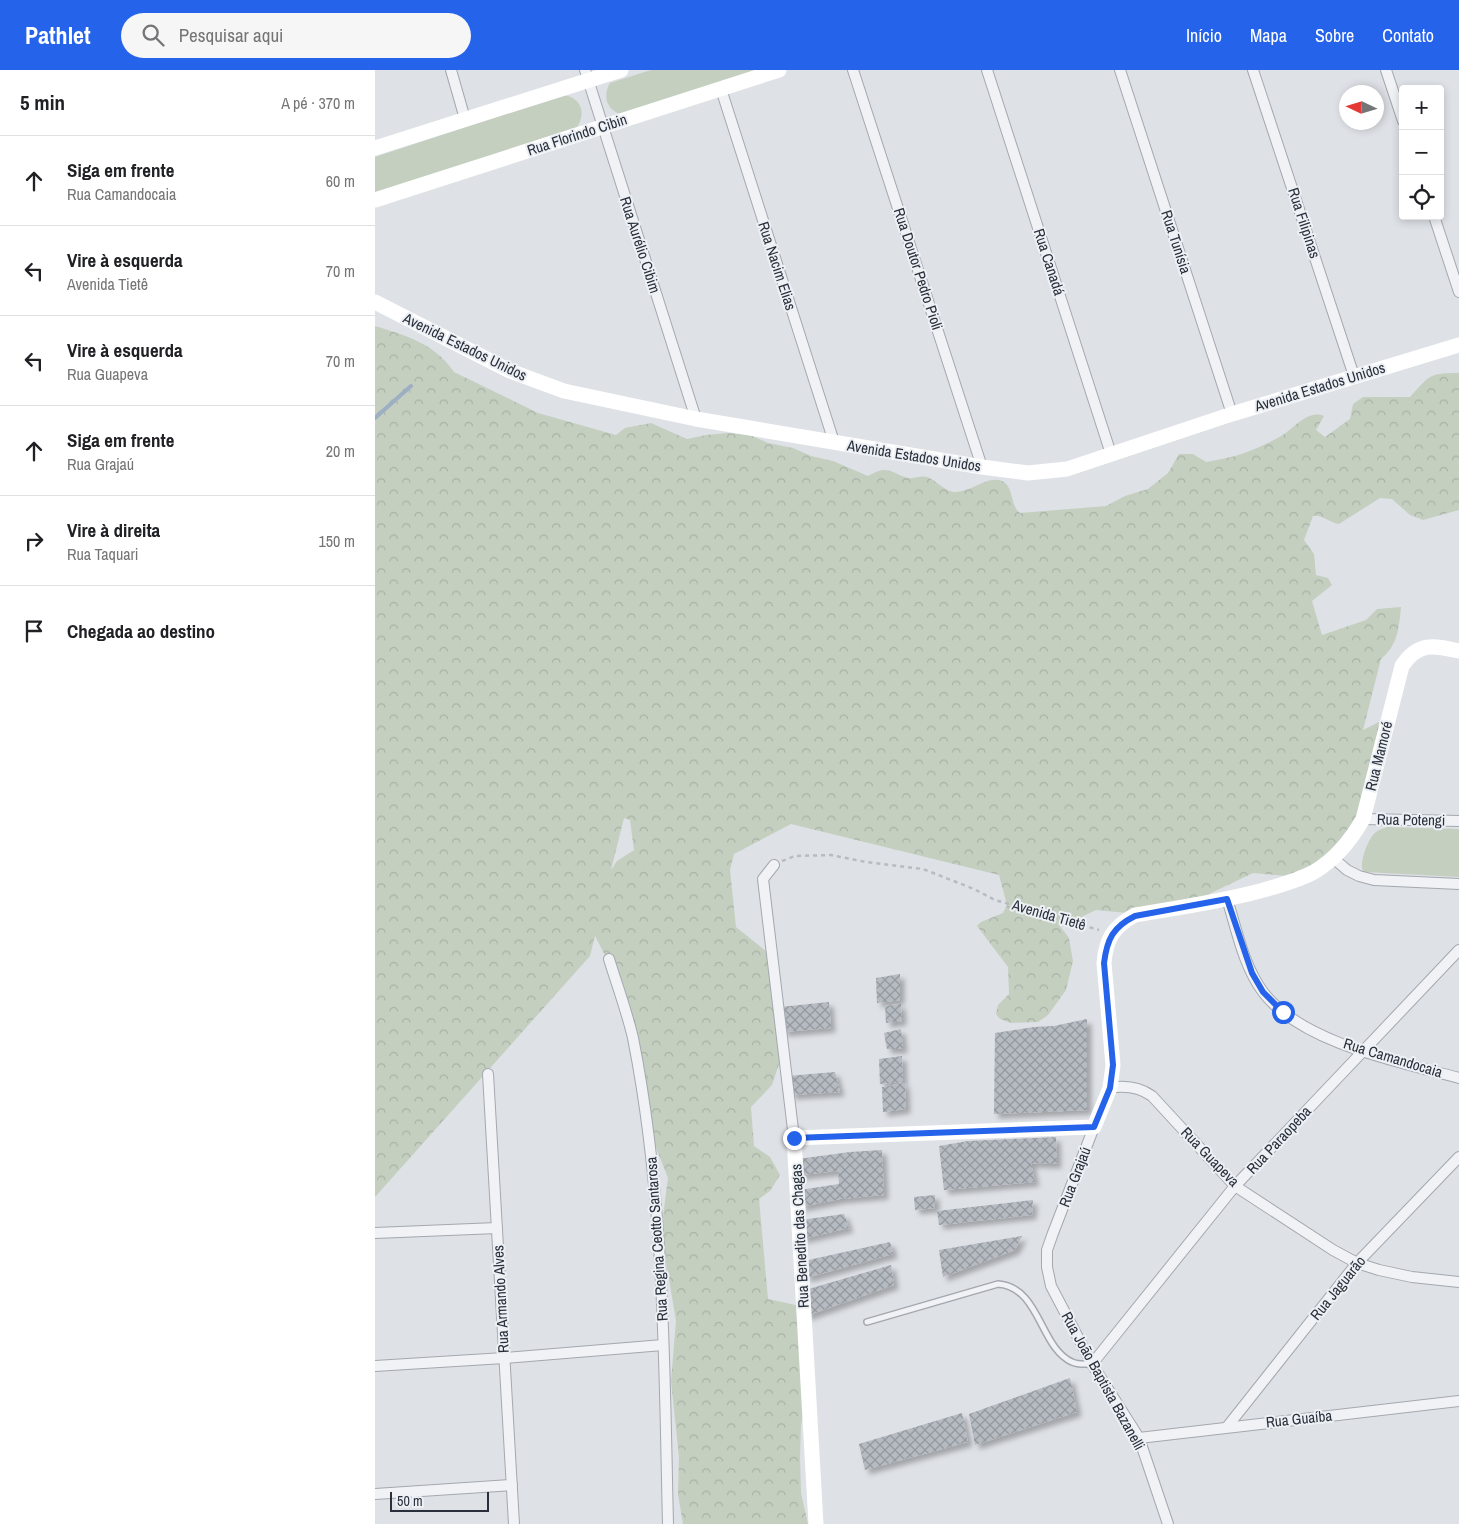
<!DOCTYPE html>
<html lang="pt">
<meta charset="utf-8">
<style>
body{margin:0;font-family:"Archivo Narrow",sans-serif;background:#f6f6f6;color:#202124}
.controls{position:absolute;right:15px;top:15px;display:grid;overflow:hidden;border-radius:5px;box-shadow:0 2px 8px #0003}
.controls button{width:45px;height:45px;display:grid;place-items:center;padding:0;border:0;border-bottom:1px solid #e0e0e0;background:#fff;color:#202124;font:25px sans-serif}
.compass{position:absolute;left:964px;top:15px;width:45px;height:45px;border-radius:50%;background:#fff;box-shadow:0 2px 8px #0003;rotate:274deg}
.scale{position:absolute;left:15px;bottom:12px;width:99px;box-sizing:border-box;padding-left:5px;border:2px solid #29303b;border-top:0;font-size:14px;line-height:18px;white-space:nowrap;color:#29303b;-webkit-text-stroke:4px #edf0f4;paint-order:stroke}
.stop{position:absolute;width:15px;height:15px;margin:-11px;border:4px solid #2563eb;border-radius:50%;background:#fff}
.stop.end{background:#2563eb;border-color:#fff;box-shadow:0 1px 5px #0008}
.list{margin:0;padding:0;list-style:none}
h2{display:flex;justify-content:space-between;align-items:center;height:65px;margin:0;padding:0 20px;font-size:21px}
h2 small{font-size:16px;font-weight:400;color:#757577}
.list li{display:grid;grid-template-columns:32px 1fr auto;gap:15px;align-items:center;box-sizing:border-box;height:90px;padding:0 20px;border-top:1px solid #e0e0e0}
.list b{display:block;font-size:19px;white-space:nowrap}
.list p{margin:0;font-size:16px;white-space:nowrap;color:#757577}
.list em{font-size:16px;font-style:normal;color:#757577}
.icon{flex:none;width:28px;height:28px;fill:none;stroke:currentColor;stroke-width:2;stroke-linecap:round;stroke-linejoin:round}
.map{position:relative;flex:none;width:1084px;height:1454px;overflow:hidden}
header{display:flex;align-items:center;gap:30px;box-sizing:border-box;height:70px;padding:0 25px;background:#2563eb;color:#fff}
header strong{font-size:24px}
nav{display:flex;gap:28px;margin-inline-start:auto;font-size:18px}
.search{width:350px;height:45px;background:#f6f6f6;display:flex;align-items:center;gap:12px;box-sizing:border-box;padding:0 18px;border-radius:28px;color:#757577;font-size:19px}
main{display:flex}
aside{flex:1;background:#fff}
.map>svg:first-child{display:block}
.green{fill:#c4cfc0}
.forest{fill:url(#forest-crowns);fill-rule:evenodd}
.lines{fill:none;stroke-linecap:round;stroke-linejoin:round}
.stream{stroke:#9dafc2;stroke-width:4}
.building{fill:url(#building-cross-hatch);filter:url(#shadow)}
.lane-casing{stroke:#a4a8af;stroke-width:8}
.street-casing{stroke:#a4a8af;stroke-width:12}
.path{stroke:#b8bcc1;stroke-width:2.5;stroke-dasharray:4 4;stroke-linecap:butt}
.lane{stroke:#f0f2f5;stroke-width:5}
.street{stroke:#f0f2f5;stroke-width:10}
.secondary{stroke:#fff;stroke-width:15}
.route{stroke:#2563eb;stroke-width:6}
.labels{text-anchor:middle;stroke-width:4;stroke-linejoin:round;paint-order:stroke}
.street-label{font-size:15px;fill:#29303b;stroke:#edf0f4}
</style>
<header>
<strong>Pathlet</strong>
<div class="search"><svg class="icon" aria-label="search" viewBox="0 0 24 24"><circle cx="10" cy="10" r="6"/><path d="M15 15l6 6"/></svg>Pesquisar aqui</div>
<nav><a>Início</a><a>Mapa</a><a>Sobre</a><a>Contato</a></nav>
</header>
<main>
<aside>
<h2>5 min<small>A pé · 370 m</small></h2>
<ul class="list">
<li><svg class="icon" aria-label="ahead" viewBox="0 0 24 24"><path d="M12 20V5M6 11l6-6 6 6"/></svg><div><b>Siga em frente</b><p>Rua Camandocaia</p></div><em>60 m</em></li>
<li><svg class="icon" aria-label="left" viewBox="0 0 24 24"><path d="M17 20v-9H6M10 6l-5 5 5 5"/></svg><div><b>Vire à esquerda</b><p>Avenida Tietê</p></div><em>70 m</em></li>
<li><svg class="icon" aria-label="left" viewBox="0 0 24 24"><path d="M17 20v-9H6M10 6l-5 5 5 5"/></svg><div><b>Vire à esquerda</b><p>Rua Guapeva</p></div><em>70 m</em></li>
<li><svg class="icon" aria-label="ahead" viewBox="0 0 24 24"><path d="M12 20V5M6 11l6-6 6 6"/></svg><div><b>Siga em frente</b><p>Rua Grajaú</p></div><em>20 m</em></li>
<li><svg class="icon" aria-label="right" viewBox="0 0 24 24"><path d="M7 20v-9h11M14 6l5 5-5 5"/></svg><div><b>Vire à direita</b><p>Rua Taquari</p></div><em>150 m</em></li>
<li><svg class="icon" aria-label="arrive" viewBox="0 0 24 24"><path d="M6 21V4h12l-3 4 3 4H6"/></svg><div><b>Chegada ao destino</b></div></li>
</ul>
</aside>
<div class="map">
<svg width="1084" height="1454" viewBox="0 0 1084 1454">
<defs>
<pattern id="forest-crowns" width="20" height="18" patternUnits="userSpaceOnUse" patternTransform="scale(1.25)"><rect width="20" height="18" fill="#c4cfc0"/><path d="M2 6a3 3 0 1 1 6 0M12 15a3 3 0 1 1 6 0" fill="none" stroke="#a8b2a6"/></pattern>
<pattern id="building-cross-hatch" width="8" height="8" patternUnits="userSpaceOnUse" patternTransform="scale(1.25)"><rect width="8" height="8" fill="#b6bbc2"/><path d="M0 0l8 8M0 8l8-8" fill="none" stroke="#94989f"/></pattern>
<filter id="shadow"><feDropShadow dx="4.5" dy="4.5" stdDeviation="2.5" flood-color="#0004"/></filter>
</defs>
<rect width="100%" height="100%" fill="#dee1e6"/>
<!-- green -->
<g class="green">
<path d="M276,0H388L248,45C232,41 227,27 235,13Z"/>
<path d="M188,25C205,27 212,42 202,57L0,124V87Z"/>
<path d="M1012,757L1084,759V807L989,802C983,796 992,772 998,765C1002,760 1007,759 1012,757Z"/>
</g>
<!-- forest -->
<path class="forest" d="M0,256C32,266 59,273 79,302L163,343L241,365L250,358L276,353L312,369L331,365L353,363L375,365L393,373L418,378L436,386L458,391L493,406C514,394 515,403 533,408C539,409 546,405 552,407C561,410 569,421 579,422C595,423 612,405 627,411C639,416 635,436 645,443L731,436L750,426L773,419L793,403L804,384H818L831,392C849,389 868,385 884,377C893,373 904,368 912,362C922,354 935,340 949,346L941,360L950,367L975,349L978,334L988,327H1035C1055,305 1054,303 1084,303V440L1048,450L1035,445L1017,429L1005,428L964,454C955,453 947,444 938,446L929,470L939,484L941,505L953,508L957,515L937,531L947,565L991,550L1002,539L1026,537C1024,557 1023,575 1006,589L988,660L1004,652L1000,699L989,742L962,778L924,807L878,803L836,823L819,837L772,845L721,840L700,850L684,855L694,868L698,891L691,920L673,945L663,952L636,953L625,949L621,944L623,935L634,924L633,897L602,856L606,852L628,843L632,835L624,805L416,754L359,784L355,800L361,857L392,882L405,923L408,982L397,1015L376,1037L379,1076L395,1087L405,1105L395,1121L384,1129L393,1229L434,1238L436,1306L426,1355L425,1387L426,1423L433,1454H308L303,1424L304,1387L296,1311L301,1251L286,1161L293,1108L280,1075L268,1008L236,897L220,866L215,886L0,1127ZM249,748L255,750L259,780L242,791L236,800Z"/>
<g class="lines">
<!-- stream -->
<polyline class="stream" points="0,348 36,316"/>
</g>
<!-- building -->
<g class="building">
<polygon points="525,904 525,930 502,933 501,908"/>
<polygon points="454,932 456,958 408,962 405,937"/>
<polygon points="526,934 527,951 511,953 510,936"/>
<polygon points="712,949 712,1040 619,1044 620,963 659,957 679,956"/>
<polygon points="526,959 528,979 512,979 509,963"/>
<polygon points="527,986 528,1012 505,1014 504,989"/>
<polygon points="460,1002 465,1022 416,1025 413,1006"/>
<polygon points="530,1013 531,1039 508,1042 507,1017"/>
<polygon points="681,1067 682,1094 656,1093 660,1112 569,1120 564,1076 593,1071"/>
<polygon points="507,1080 509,1125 465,1129 426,1137 425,1120 464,1114 463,1101 425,1105 423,1089 475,1082"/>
<polygon points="560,1125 560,1138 540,1140 539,1127"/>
<polygon points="658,1130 657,1145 564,1155 562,1141"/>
<polygon points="469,1144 474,1158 427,1169 426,1150"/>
<polygon points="647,1166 640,1180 568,1207 564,1180"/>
<polygon points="515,1172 518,1184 431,1208 429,1191"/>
<polygon points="516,1195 519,1215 431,1246 430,1220"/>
<polygon points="695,1308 702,1342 600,1375 594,1344"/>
<polygon points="587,1343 593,1372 490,1400 484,1374"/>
</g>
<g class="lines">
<defs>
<path id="lane" d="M492,1252L623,1214C665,1217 665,1278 697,1292C703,1295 710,1294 716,1294"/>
<g id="street">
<polyline points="76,0 90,49"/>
<polyline points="210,0 321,349"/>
<polyline points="478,0 607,397"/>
<polyline points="612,0 736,384"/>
<polyline points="745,0 857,344"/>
<polyline points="878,0 979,306"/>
<polyline points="1011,0 1028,51"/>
<polyline points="346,19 459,372"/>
<polyline points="1059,146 1084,222"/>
<polyline points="988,749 1084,751"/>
<polyline points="958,788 972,800 984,806 999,810 1084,814"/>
<polyline points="399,795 388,809 419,1068"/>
<path d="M852,829C862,860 868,895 888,922C926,973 1025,992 1084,1008"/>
<path d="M234,889C242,915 252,942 258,968C290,1129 289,1291 293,1454"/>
<polyline points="113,1004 139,1454"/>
<path d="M735,1018C751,1015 764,1017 777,1026L860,1116L958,1180L982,1193L1004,1200L1037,1207L1084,1212"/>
<polyline points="719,1057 678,1163 672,1180 672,1197 676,1216 717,1294 764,1368 793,1454"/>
<polyline points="0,1163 122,1158"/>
<polyline points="717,1294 860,1116 1084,880"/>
<polyline points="0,1296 129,1288 288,1275"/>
<polyline points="852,1357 982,1193 1084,1087"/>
<polyline points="764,1368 1084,1331"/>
<polyline points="0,1424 137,1415"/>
</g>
</defs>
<!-- lane casing -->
<use href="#lane" class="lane-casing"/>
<!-- street casing -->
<use href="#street" class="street-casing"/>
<!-- path -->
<polyline class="path" points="407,791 420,786 456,785 491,792 548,799 599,819 620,830 724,860"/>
<!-- lane -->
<use href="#lane" class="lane"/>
<!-- street -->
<use href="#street" class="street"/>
<!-- secondary -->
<g class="secondary">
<polyline points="0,78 246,0"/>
<polyline points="0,130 404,0"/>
<polyline points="0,232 135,301 189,321 321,349 607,397 653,403 692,399 857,344 1084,275"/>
<path d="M441,1454L419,1068L719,1057L735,1018L738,995L729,893C731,869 738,857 760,845C802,838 844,832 885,821C903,816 922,811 939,802C961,789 976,770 988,749L1027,596C1043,572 1058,575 1084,581"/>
</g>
</g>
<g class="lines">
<!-- route -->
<path class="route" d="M419,1068L719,1057L735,1018L738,995L729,893C732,869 738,857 760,846L852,829L877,903L888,922L908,942"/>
</g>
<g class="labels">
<!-- street labels -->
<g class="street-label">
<text transform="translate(202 65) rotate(-18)" y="5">Rua Florindo Cibin</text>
<text transform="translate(929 153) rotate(72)" y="5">Rua Filipinas</text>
<text transform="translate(801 172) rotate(72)" y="5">Rua Tunísia</text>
<text transform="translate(265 175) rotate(72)" y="5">Rua Aurélio Cibim</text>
<text transform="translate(674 192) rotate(72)" y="5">Rua Canadá</text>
<text transform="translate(402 196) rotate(72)" y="5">Rua Nacim Elias</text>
<text transform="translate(543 199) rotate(72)" y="5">Rua Doutor Pedro Pioli</text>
<text transform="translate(90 277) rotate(26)" y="5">Avenida Estados Unidos</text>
<text transform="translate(945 317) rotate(-17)" y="5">Avenida Estados Unidos</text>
<text transform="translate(539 386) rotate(9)" y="5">Avenida Estados Unidos</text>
<text transform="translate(1004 686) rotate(-76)" y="5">Rua Mamoré</text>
<text transform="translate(1036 750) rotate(1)" y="5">Rua Potengi</text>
<text transform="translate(674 845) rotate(16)" y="5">Avenida Tietê</text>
<text transform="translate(1018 988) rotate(17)" y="5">Rua Camandocaia</text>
<text transform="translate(904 1070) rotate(-47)" y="5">Rua Paraopeba</text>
<text transform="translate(835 1087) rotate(46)" y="5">Rua Guapeva</text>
<text transform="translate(700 1107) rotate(-69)" y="5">Rua Grajaú</text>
<text transform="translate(425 1166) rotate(-93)" y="5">Rua Benedito das Chagas</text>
<text transform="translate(282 1169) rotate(-94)" y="5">Rua Regina Ceotto Santarosa</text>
<text transform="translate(963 1218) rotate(-51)" y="5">Rua Jaguarão</text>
<text transform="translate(126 1229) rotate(-93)" y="5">Rua Armando Alves</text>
<text transform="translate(728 1311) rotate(61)" y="5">Rua João Baptista Bazanelli</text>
<text transform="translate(924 1349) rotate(-6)" y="5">Rua Guaíba</text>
</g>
</g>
</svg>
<div class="controls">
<button>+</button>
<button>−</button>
<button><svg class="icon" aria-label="locate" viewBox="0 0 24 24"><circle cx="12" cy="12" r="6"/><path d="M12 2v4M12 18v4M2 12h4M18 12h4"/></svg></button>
</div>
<svg class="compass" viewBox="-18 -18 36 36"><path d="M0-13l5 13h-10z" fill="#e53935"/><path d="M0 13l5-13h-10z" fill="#757577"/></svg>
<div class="scale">50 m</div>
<div class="stop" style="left:908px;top:942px"></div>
<div class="stop end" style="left:419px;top:1068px"></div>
</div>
</main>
